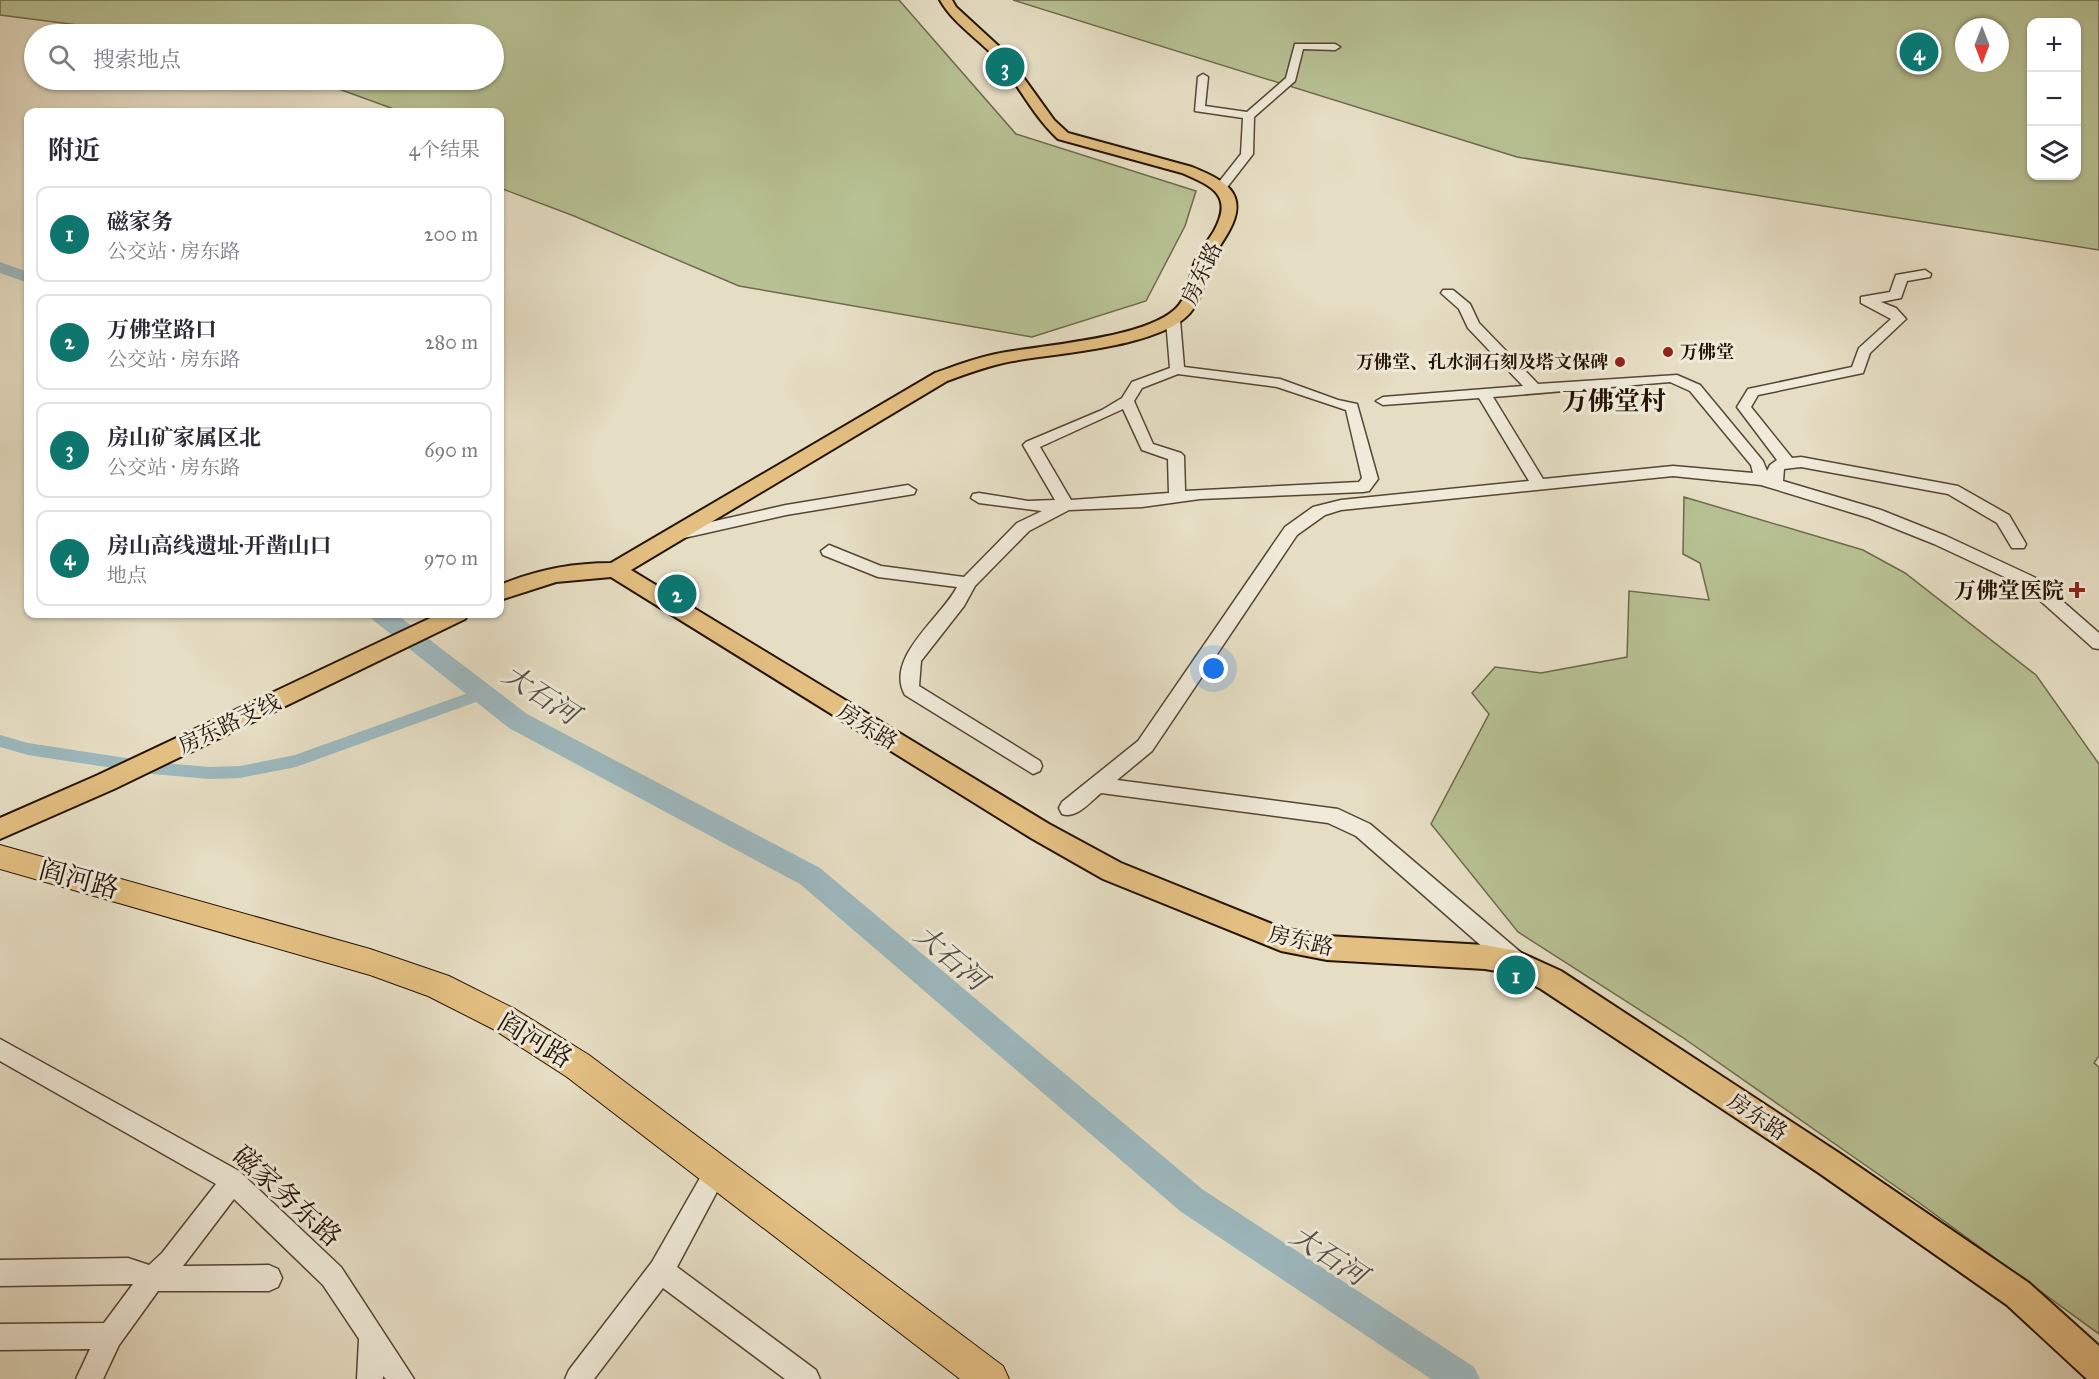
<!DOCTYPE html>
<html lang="zh">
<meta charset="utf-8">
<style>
body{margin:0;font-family:"IM FELL Great Primer","Noto Serif SC",serif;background:#f7f7f7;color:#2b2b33}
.controls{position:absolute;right:18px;top:18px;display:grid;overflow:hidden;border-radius:12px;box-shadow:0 2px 4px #0004}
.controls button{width:54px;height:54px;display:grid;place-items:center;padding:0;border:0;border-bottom:2px solid #e1e1e2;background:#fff;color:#2b2b33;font:30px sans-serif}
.compass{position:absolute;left:1955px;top:18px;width:54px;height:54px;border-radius:50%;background:#fff;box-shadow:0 2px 4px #0004;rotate:180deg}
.you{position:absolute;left:1214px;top:669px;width:21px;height:21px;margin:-15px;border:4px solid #fff;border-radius:50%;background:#1a73e8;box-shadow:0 0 0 9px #1a73e833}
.badge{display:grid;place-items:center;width:39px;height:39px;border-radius:50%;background:#0f766e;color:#fff;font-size:20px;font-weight:700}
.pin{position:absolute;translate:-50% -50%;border:3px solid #fff;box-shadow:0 2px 6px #0006}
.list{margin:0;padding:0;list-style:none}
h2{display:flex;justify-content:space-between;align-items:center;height:78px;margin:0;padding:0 24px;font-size:26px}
h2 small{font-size:20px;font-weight:400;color:#7c7c81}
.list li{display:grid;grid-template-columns:39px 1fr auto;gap:18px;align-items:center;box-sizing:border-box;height:96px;margin:0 12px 12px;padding:0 12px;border:2px solid #e1e1e2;border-radius:12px}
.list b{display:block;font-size:22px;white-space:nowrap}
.list p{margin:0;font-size:20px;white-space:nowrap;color:#7c7c81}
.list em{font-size:20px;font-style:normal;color:#7c7c81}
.icon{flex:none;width:33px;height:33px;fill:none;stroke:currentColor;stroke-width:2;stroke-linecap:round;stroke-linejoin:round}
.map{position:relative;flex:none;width:2099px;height:1379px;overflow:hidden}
.search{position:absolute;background:#fff;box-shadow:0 2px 4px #0004;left:24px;top:24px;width:480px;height:66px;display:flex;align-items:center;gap:15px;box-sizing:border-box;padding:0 21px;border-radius:33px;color:#7c7c81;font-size:22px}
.panel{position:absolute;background:#fff;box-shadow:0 2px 4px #0004;left:24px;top:108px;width:480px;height:510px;border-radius:12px}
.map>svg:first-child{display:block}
.green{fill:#b7c193;stroke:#6e6a4c;stroke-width:1.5;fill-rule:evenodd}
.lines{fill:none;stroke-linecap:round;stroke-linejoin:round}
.canal{fill:#9db9c0;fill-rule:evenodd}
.river{fill:#9db9c0;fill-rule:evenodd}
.minor-casing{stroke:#564634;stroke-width:3}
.major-casing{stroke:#261304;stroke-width:4}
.highway-casing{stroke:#261304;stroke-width:2}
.minor{fill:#efead9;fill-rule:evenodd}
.major{fill:#e3bf82;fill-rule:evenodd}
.highway{fill:#e3bf82;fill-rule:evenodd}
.poi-dot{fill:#8f2418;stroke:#efead9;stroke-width:2}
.labels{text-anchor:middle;stroke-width:6;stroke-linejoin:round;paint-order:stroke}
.far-poi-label{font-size:18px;font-weight:bold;fill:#261304;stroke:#efead9;text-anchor:start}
.street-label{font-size:22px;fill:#261304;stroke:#efead9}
.poi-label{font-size:22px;font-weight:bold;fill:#261304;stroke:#efead9;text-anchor:end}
.quarter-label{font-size:26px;font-weight:bold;fill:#261304;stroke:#efead9}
.near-street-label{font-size:27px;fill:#261304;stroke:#efead9}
.near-water-label{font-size:28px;font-style:italic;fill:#504d46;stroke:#efead9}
</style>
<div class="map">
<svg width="2099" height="1379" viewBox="0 0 2099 1379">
<rect width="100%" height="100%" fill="#e6dec4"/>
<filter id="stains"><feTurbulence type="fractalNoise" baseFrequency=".00333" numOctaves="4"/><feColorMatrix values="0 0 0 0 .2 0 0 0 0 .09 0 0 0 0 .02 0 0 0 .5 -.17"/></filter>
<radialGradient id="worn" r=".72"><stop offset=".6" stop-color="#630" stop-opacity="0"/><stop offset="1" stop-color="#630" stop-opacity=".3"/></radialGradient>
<!-- green -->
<g class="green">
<polygon points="0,0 899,0 1016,134 1196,191 1185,226 1146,301 1032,337 739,286 574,216 500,188 500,112 402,112 314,80 494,80 494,34 148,34 0,15"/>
<path d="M1013,0H2099V250L1517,157ZM2032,22H2076V176H2032ZM1964,27H2000V63H1964Z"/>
<polygon points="1684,497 1863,550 1905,573 2036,675 2099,764 2099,1056 2094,1063 2099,1067 2099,1334 1918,1202 1682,1037 1518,932 1431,824 1489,714 1472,693 1495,667 1541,673 1627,657 1629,591 1709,600 1700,563 1683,554"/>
</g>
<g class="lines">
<!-- canal -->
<polygon class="canal" points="482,688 487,690 490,694 487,698 296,767 240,778 210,779 152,774 28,755 0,747 0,735 28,743 152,762 210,767 240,766 295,755"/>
<!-- river -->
<g class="river">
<polygon points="0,262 28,272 28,283 0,273"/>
<polygon points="370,614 396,614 527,714 820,868 1202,1189 1474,1367 1480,1379 1431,1379 1180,1211 800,884 509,728 373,620"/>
</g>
<defs>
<g id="minor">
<polygon points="1295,44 1335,44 1340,47 1335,50 1303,49 1295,81 1254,117 1253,154 1225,190 1217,190 1215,187 1241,154 1243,118 1195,111 1198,77 1203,74 1208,77 1205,106 1247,112 1286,78"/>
<path d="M1925,270L1931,274L1930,277L1907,281L1901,298L1881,302L1896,308L1906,319L1870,353L1863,373L1758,395L1751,407L1792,458L1801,457L1958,486L2009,515L2026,544L2024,548H2012L1997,523L1948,494L1801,467L1784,469L1783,481L1881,510L1946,536L2036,578L2099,633V649L2093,648L2024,586L1934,544L1869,518L1761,485L1673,476L1341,510L1325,515L1297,535L1152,751L1117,780L1338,809L1370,824L1525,956L1528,963L1525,970L1517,973L1509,970L1356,836L1328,823L1101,793C1090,802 1077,819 1062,814L1059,808L1062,802L1138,741L1285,527L1313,507L1341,500L1529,481L1479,398L1383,405L1376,401L1383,397L1523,386L1468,328L1459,309L1441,293L1443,290H1453L1470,304L1479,323L1538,384L1677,375L1700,385L1763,461L1767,471L1770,465L1777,460L1737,407L1748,389L1852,367L1859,348L1891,319L1861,303V297L1890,292L1896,275ZM1670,382L1690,391L1751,465L1753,473L1673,466L1543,479L1493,397Z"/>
<path d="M1173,316L1180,320L1184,367L1280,379L1338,400L1357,404L1378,479L1369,491L1363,492L1200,499L1142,507L1069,510L1029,531L975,586L964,606L921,661L919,686L1040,761L1042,766L1040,771L1033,774L905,695C884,658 941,618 957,587L878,577L823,555L821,551L829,545L881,566L964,577L1017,523L1042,511L979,503L971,498L973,494L979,493L1028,501L1055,500L1023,445L1026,442L1102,410L1122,398L1132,382L1170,368L1166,320ZM1178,374L1277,387L1346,410L1362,478L1359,482L1185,491L1184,456L1181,453L1153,444L1134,401L1142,388ZM1123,409L1142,450L1168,459L1169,493L1071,500L1040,447Z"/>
<polygon points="908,485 916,490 914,494 786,515 675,540 667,535 675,530 786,505"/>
<polygon points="0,1039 239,1171 341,1267 414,1379 386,1379 383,1376 383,1379 357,1379 359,1339 323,1285 234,1199 183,1266 269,1265 278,1269 282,1278 278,1287 269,1291 158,1291 119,1345 103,1379 76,1379 90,1349 0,1350 0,1324 104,1323 133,1284 0,1286 0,1260 128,1258 149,1265 162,1253 216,1184 0,1061"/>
<polygon points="708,1174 716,1178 720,1186 677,1267 816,1370 820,1379 785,1379 663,1288 594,1379 565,1379 569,1370 652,1262 700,1178"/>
</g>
<g id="major">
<path d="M940,0H952L956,7L1005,52L1054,120L1068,133L1192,167C1224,180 1250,193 1229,231C1223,242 1215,252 1211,263C1204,280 1203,298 1190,313C1160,347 1058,353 1013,361C990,365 969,373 947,381L631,570L1049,824L1121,863L1282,928L1327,936L1485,945L1517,951L1561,971L1839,1153L2029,1283L2099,1346V1379H2087L2007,1305L1819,1173L1541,989L1513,974L1485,969L1327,960L1281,951L1103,879L1031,838L611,577L556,582L500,600V585C536,570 572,563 611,563L935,373C955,366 975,358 996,354C1039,345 1152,339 1179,305C1189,293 1189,276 1195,262C1200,251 1208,241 1214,231C1234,195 1212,186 1182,173L1058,139C1032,115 1018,83 995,57C977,38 953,23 940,0Z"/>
<polygon points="439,614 468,614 465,619 114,789 0,839 0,818 98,775"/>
</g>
<polygon id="highway" points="0,845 370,949 449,976 515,1009 589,1055 1003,1366 1009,1379 960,1379 567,1077 493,1029 428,996 370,975 0,869"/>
</defs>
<!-- minor casing -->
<use href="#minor" class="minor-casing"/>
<!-- major casing -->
<use href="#major" class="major-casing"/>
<!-- highway casing -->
<use href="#highway" class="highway-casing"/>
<!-- minor -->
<use href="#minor" class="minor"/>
<!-- major -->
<use href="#major" class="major"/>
<!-- highway -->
<use href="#highway" class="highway"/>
</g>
<!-- markers -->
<g class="poi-dot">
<circle cx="1668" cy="352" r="6"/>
<circle cx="1620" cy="362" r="6"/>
<path d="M2074 581h6v6h6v6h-6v6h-6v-6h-6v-6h6z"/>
</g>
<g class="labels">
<!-- far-poi labels -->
<g class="far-poi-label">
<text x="1680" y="358">万佛堂</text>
<text x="1608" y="368" text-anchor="end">万佛堂、孔水洞石刻及塔文保碑</text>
</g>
<!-- street labels -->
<g class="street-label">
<text transform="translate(1201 273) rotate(-65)" y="8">房东路</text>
<text transform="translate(229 723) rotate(-25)" y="8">房东路支线</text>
<text transform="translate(868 726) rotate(32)" y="8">房东路</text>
<text transform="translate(1301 940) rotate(13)" y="8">房东路</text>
<text transform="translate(1758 1116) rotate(34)" y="8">房东路</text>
</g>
<!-- poi labels -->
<g class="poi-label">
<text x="2064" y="598">万佛堂医院</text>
</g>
<!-- quarter labels -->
<g class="quarter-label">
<text x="1614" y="410">万佛堂村</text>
</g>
<!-- near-street labels -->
<g class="near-street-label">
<text transform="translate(79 879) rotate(15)" y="9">阎河路</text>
<text transform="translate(535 1040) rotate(31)" y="9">阎河路</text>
<text transform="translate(287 1196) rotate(42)" y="9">磁家务东路</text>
</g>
<!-- near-water labels -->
<g class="near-water-label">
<text transform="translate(541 694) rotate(33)" y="10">大石河</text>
<text transform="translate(951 957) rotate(40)" y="10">大石河</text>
<text transform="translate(1329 1255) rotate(33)" y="10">大石河</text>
</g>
</g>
<rect width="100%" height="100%" filter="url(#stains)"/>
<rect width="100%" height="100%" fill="url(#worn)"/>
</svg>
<div class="controls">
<button>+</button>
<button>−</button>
<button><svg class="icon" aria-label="layers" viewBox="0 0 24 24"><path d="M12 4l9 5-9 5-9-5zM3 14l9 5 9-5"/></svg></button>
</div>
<svg class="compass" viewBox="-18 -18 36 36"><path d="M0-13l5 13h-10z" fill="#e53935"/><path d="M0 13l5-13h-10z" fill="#7c7c81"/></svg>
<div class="you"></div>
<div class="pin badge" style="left:1516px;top:975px">1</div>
<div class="pin badge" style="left:677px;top:594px">2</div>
<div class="pin badge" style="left:1005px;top:67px">3</div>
<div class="pin badge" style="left:1919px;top:52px">4</div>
<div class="search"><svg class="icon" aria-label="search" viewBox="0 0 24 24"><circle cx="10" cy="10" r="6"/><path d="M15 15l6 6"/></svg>搜索地点</div>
<section class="panel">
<h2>附近<small>4个结果</small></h2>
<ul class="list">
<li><span class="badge">1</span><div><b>磁家务</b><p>公交站 · 房东路</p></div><em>200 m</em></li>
<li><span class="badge">2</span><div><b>万佛堂路口</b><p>公交站 · 房东路</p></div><em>280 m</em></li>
<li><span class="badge">3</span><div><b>房山矿家属区北</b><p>公交站 · 房东路</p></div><em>690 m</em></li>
<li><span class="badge">4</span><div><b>房山高线遗址·开凿山口</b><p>地点</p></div><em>970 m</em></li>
</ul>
</section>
</div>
